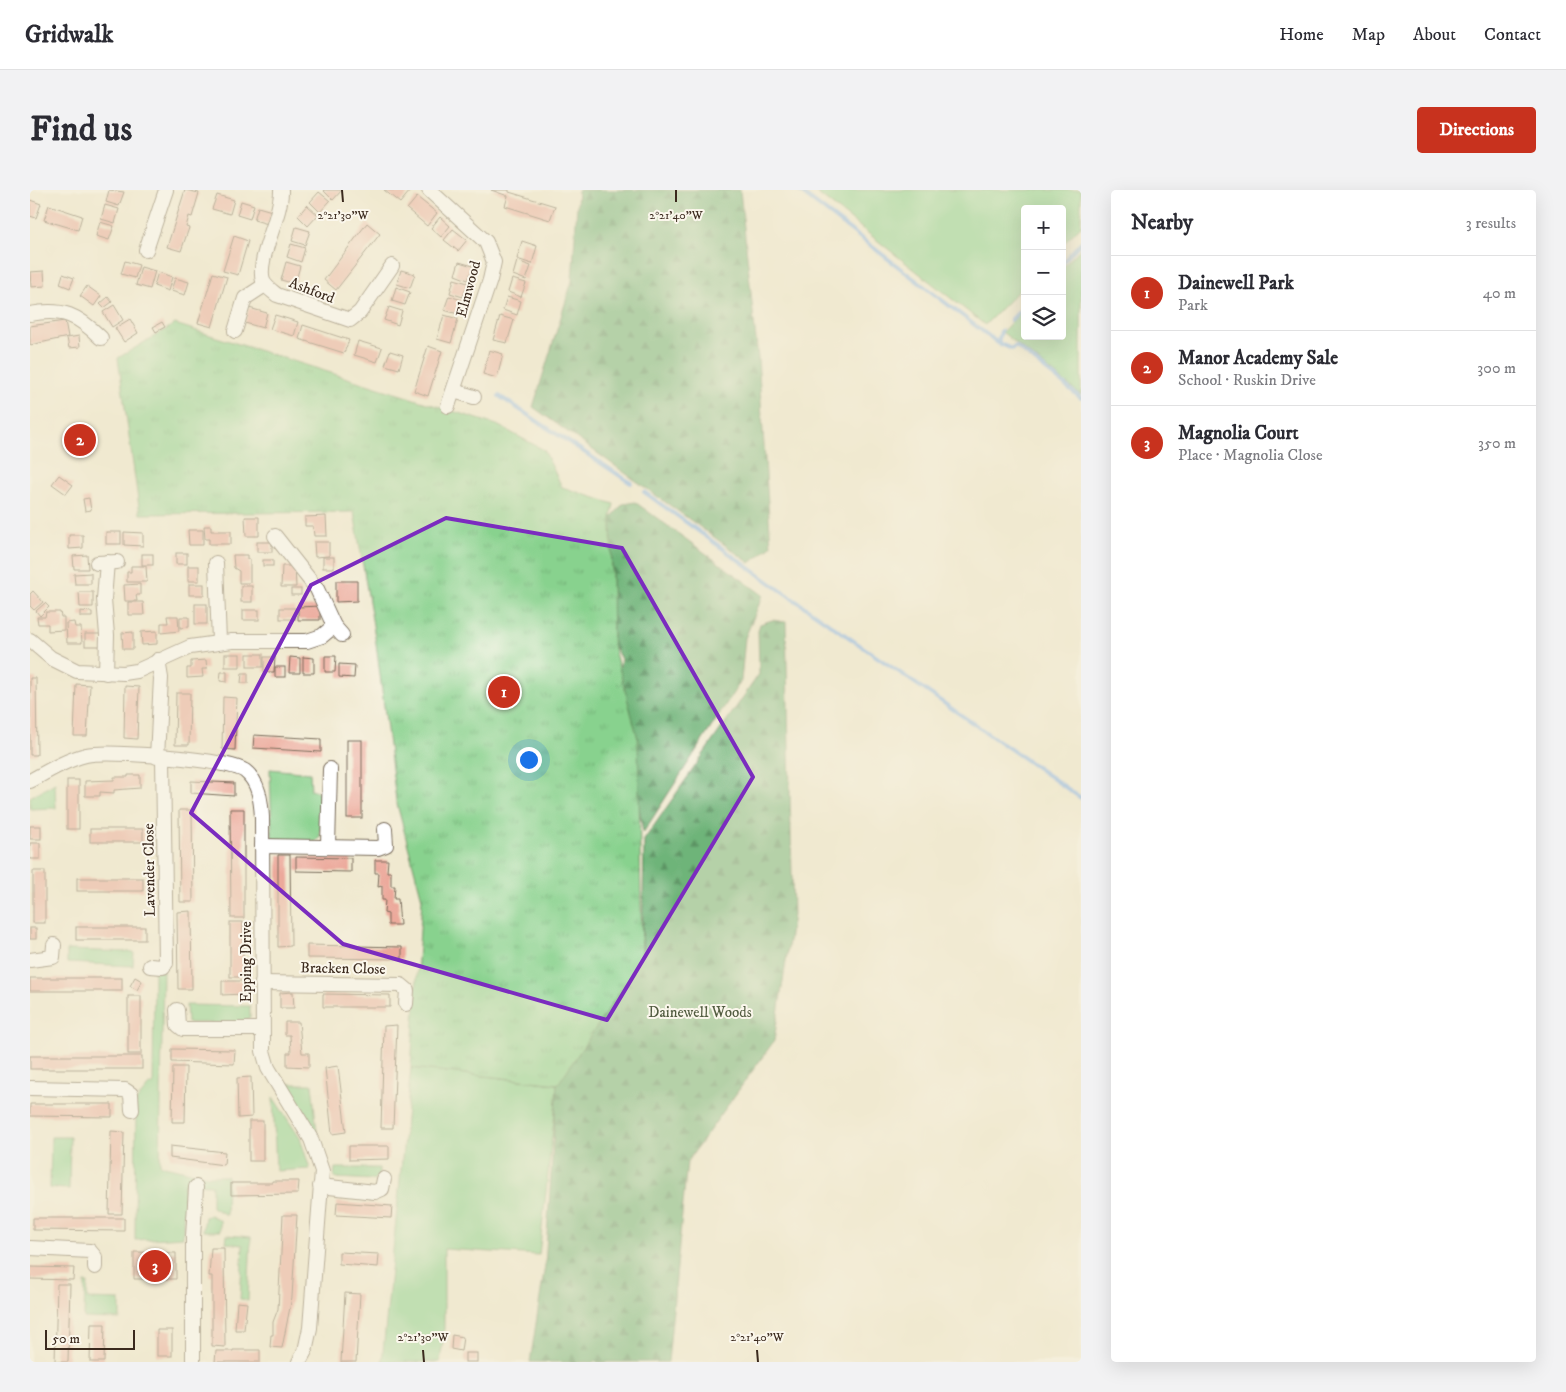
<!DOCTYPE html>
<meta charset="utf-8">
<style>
body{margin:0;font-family:"IM FELL DW Pica",serif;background:#f2f2f3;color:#2b2b33}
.controls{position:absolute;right:15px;top:15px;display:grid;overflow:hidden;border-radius:5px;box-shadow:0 5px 20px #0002}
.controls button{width:45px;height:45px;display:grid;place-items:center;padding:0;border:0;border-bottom:1px solid #e1e1e2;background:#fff;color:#2b2b33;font:25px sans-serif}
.scale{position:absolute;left:15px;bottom:12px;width:90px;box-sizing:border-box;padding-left:5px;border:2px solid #3b2a1e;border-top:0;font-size:14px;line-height:18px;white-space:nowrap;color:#3b2a1e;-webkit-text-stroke:4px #fbf7ec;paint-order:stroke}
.you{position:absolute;left:498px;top:569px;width:18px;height:18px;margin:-12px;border:4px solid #fff;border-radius:50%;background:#1a73e8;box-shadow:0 0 0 8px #1a73e833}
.badge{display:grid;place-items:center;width:32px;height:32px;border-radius:50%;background:#c8321e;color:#fff;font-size:16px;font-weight:700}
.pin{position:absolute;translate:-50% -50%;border:2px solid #fff;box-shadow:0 1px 5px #0006}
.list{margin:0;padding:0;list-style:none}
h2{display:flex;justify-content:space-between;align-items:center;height:65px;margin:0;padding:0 20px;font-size:21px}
h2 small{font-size:16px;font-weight:400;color:#7c7c81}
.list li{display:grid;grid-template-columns:32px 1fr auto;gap:15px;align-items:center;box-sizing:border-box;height:75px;padding:0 20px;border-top:1px solid #e1e1e2}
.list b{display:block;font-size:19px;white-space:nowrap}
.list p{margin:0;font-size:16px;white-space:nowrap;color:#7c7c81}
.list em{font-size:16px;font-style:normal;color:#7c7c81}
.icon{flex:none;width:28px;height:28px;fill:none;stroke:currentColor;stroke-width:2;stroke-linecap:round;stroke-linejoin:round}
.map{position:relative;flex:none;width:1051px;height:1172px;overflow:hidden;border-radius:5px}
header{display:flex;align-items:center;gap:30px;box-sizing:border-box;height:70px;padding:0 25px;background:#fff;border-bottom:1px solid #e1e1e2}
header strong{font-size:24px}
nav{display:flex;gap:28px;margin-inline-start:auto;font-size:18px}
.intro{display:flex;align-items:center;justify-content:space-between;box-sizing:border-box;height:120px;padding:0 30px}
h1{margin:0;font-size:35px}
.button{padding:12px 22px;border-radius:5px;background:#c8321e;color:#fff;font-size:18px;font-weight:700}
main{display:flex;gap:30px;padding:0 30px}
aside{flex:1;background:#fff;border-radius:5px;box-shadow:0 5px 20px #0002}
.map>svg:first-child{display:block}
.green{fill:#88d28e;stroke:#627e56}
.forest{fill:url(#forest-firs);stroke:#546f4c}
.park{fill:url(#park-tufts);stroke:#627e56}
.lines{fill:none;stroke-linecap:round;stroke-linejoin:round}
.stream{stroke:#7fb0ea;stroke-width:4}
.building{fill:#eca99b}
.street-casing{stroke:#7a6d5c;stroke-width:16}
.street{stroke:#fff;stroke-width:14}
.marked{fill:none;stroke:#7b2cbf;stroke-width:4;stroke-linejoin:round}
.ticks{fill:none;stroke:#3b2a1e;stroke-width:2}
.labels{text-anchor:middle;stroke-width:4;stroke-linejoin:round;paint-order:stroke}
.street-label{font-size:15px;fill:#3b2a1e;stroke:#fbf7ec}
.park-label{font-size:15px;fill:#525c40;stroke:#fbf7ec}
.ticks-label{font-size:12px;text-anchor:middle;fill:#3b2a1e;stroke:#fbf7ec;stroke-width:4;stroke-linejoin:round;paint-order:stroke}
</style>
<header>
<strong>Gridwalk</strong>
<nav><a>Home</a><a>Map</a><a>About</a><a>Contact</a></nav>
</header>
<div class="intro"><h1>Find us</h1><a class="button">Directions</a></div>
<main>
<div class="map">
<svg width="1051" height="1172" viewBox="0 0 1051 1172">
<defs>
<pattern id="forest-firs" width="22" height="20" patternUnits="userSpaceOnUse" patternTransform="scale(1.25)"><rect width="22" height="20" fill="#6eb479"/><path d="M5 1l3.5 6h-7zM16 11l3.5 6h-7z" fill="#5c9363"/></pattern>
<pattern id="park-tufts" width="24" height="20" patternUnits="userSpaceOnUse" patternTransform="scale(1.25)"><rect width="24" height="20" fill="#88d28e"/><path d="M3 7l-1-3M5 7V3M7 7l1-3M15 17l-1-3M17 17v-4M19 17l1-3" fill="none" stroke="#76b47a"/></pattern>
</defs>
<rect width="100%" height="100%" fill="#fbf7ec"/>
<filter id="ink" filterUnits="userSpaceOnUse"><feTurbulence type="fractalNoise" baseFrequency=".02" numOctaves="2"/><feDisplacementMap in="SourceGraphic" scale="10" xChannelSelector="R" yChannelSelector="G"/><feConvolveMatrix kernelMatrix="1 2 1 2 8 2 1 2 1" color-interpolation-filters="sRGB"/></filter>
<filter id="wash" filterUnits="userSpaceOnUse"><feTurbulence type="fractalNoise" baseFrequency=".0096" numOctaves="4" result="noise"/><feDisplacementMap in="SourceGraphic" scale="20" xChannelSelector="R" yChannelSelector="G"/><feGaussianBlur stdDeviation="1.12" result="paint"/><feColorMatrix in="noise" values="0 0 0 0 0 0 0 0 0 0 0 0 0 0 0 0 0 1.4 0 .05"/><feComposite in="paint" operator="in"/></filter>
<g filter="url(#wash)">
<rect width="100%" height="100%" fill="#f0e9d0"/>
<!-- green -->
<g class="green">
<polygon points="783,0 1051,0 1051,36 1032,55 1032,19 995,19 995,94 955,135"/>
<polygon points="1051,58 1051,205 972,142 995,118 995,146 1032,146 1032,78"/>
<polygon points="240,579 280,583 281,600 291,603 290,647 285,652 244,650 242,646"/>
<polygon points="25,593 26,618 0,619 0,607"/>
<polygon points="37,760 104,762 103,776 37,773"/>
<polygon points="124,781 133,781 130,975 178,986 197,986 196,1025 182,1017 182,995 154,994 153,1047 105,1050 106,911 119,895 123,895"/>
<polygon points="156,815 220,816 220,827 213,833 157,833"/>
<polygon points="381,878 528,894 509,1065 414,1059 414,1143 410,1172 352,1172"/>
<polygon points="257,894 282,894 287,942"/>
<polygon points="243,907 270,948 280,979 246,981"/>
<polygon points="21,947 40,947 39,999 20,998"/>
<polygon points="305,978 349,978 349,985 343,990 307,988 304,987"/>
<polygon points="180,1025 190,1030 190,1041 173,1041 175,1027"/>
<polygon points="197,1045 221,1047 218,1110 210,1109 213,1055 196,1053"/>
<polygon points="55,1093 58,1093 57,1109 90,1110 90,1129 54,1128"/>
</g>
<!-- forest -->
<g class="forest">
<polygon points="548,0 710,0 728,168 741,356 720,373 503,217 542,91"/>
<polygon points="605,312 733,405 715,448 711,491 613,643 602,568 587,493 591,469 583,455 581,328 593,314"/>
<polygon points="742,430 756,432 763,725 744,851 657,972 638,1172 500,1172 515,1075 527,894 471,888 543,781 612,769 614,650 729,484 728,440 730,434"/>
</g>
<!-- park -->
<polygon class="park" points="145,134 467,235 514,260 532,297 584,314 581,328 583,455 608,549 612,769 528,894 381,878 392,709 366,610 346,453 324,322 110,324 88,168"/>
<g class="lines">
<!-- stream -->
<g class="stream">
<polyline points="768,0 968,153 982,159 986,156 1051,208"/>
<polyline points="1032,73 1051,52"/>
<polyline points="981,130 995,115"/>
<polyline points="968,153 971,141"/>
<polyline points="469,206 601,293"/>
<polyline points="614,302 746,397 1051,608"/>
</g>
</g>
<g id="blocks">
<!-- building -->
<g class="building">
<polygon points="79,0 94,2 89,16 76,12"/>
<polygon points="155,0 169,3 162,27 159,26 156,37 159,38 151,61 137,57"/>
<polygon points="293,0 312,0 303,10"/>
<polygon points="354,0 378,0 380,1 370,13"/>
<polygon points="461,0 479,0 479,2 525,16 520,30 475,16 478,6"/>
<polygon points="289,2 300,11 290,22 280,12"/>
<polygon points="187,5 204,10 200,24 182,19"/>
<polygon points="387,7 407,23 397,36 377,19"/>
<polygon points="0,10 11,14 6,28 0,26"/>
<polygon points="211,11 224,15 220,29 207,25"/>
<polygon points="19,15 52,26 48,40 14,30"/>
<polygon points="75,15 89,19 85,33 71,29"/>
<polygon points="277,15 288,25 278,36 268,26"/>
<polygon points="228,17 242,21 238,34 224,30"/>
<polygon points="410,27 420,36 411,47 401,38"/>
<polygon points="70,32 84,36 79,50 66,46"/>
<polygon points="337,33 350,44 306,100 294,90"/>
<polygon points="266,37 280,41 275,55 262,51"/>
<polygon points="423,39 437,50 428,61 414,50"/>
<polygon points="204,46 218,51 208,85 193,81"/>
<polygon points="492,51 507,56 502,74 487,69"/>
<polygon points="261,54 275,58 271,72 257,67"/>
<polygon points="95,71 109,75 105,88 91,84"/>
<polygon points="487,71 501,76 496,90 483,85"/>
<polygon points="256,72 270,76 265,94 251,90"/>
<polygon points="429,72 443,76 438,90 425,85"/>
<polygon points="111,77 125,81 120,99 106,95"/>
<polygon points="371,80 385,84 380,98 367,94"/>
<polygon points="14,81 15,96 1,97 0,82"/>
<polygon points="128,82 142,87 138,101 124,96"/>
<polygon points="183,83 197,87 182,137 168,133"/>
<polygon points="33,84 44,88 40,98 30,94"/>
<polygon points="145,88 159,92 155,105 141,101"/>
<polygon points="424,89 438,93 433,107 420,103"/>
<polygon points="482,89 496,93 491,107 478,102"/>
<polygon points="57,96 71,106 64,116 50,106"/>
<polygon points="366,97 380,102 375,115 362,111"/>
<polygon points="419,106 432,110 428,124 414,120"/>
<polygon points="78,107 82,112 74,118 70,114"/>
<polygon points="477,107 491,111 487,125 473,120"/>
<polygon points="84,115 93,130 82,137 73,122"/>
<polygon points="359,117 372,121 368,135 354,130"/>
<polygon points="219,118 237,123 233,138 215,133"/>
<polygon points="245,125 268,132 264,146 240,139"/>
<polygon points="414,125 428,129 421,153 407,149"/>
<polygon points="470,126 484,130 477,153 463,150"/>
<polygon points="100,129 108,143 94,152 85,138"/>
<polygon points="35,131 38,147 0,155 0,136"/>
<polygon points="132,132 135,137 126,142 123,137"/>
<polygon points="273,135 319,150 314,163 269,149"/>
<polygon points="49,146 50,157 39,158 37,148"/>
<polygon points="328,151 352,158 347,172 324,165"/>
<polygon points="398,156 412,161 398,206 384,201"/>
<polygon points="459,160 473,164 467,188 453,184"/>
<polygon points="360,161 373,165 369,179 355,175"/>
<polygon points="29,285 43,295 36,304 22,294"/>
<polygon points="59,308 61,320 55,321 53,309"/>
<polygon points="296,326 297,346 284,346 283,336 275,336 275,327"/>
<polygon points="215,327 229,327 229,346 216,346"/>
<polygon points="174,336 181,336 181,341 201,341 201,354 179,354 179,349 175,349"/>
<polygon points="158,340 173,340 173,355 159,355"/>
<rect x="76" y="342" width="15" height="12"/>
<polygon points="94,342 113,343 113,356 94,355"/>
<polygon points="39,345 53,345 53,358 39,359"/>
<rect x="227" y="352" width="15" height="10"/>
<polygon points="284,352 299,352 299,366 285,367"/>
<rect x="146" y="363" width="11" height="11"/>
<rect x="112" y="364" width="11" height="11"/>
<polygon points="57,365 58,379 44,379 43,366"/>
<polygon points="203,365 217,365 217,369 220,369 220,393 209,393 209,381 204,378"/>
<rect x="293" y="367" width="11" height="11"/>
<rect x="233" y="370" width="10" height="6"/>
<polygon points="101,376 116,376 117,392 97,392 97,382 101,382"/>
<rect x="158" y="376" width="11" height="15"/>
<polygon points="252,376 265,376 266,397 251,397"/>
<polygon points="61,383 61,394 45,394 44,384"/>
<polygon points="306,391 327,391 327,411 306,412"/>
<polygon points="110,394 110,405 106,405 107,411 95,411 94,395"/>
<rect x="159" y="394" width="15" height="11"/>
<rect x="211" y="396" width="11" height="16"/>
<rect x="261" y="399" width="10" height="6"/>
<polygon points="3,401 13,412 4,420 0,416 0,404"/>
<polygon points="49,402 63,402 63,417 50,417"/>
<polygon points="98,412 113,412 114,425 98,425"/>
<polygon points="15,413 19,417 10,426 6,421"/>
<rect x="165" y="414" width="12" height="20"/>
<polygon points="290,416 290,430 268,430 268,417"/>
<rect x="250" y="418" width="15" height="11"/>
<rect x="213" y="420" width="16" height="10"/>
<polygon points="50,421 62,422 62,427 50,427"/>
<polygon points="16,422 30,422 31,427 34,427 34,440 18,441 18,434 8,434 7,427 15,427"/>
<polygon points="137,426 148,426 149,441 131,443 131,433 138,433"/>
<polygon points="150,427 159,427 159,437 150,438"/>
<polygon points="44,432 45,437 51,437 52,453 37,453 36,433"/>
<polygon points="127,441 127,454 112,455 111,442"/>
<polygon points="103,442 103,459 93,459 92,443"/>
<rect x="55" y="444" width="15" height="12"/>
<rect x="195" y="464" width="15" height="13"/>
<rect x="217" y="464" width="16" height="13"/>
<polygon points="295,466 306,466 305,482 295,482"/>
<polygon points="234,467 245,467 244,482 234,482"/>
<polygon points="260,467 270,468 270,483 259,483"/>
<polygon points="273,467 284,468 284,483 273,483"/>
<polygon points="176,470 177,479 172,479 173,487 157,488 157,478 161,478 161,471"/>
<polygon points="309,474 325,475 324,488 309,487"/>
<rect x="245" y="477" width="10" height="10"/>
<polygon points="191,482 197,482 197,492 190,491"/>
<polygon points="212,483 218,483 218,493 211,493"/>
<polygon points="0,488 6,488 7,565 0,565"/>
<polygon points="46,494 60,495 57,546 44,546"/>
<polygon points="95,496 109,497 107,549 94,548"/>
<polygon points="146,503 160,503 159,555 145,555"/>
<polygon points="193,507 207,508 205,560 192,559"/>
<polygon points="224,545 291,549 291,562 223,558"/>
<rect x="317" y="550" width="15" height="78"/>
<polygon points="98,585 110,585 110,598 84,600 84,603 70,602 70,606 55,606 55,591 84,590 84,587 98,587"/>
<rect x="37" y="590" width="12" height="49"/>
<polygon points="161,591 204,593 204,606 161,603"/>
<polygon points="200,619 214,619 214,728 201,728"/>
<polygon points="149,620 162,620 163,712 150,712"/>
<rect x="0" y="636" width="11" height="13"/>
<rect x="60" y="639" width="53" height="13"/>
<rect x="0" y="653" width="10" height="16"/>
<polygon points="248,665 260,665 261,756 248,757"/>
<polygon points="266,667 321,668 321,682 266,681"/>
<polygon points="345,670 358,670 357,682 361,682 361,696 365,696 364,709 368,709 370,735 358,735 358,724 354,723 355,710 352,710 352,696 348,697 349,683 345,683"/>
<rect x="3" y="681" width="12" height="52"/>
<rect x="47" y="688" width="66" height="13"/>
<polygon points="161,721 162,799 148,799 147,722"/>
<rect x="200" y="732" width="13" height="55"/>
<rect x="46" y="737" width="69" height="13"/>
<rect x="0" y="738" width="6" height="11"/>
<polygon points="277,755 372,757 372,769 277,768"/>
<polygon points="105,787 112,791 107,800 100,796"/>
<rect x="0" y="788" width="92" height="13"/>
<polygon points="192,791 213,791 214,804 192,805"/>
<polygon points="263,802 264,818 250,818 250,803"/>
<polygon points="293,804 360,805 360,817 293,817"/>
<rect x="98" y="806" width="13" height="58"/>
<polygon points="255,832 269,832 272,863 279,863 279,877 257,876 257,863 261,863 260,845 255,845"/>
<polygon points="367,835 363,938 351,938 354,836"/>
<polygon points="142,859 205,860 204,874 142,872"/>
<rect x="0" y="866" width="112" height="13"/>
<polygon points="308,876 316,942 302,944 295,878"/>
<polygon points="143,877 156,877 155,932 142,932"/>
<polygon points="221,887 222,927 208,928 207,888"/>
<polygon points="0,914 82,914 82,927 0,926"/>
<rect x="219" y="931" width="14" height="40"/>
<polygon points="81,941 94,942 92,1024 79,1024"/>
<polygon points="140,956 195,962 194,975 140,968"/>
<polygon points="319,956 359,956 359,969 319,970"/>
<polygon points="242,991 269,991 268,1004 201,1005 201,993 242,993"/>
<polygon points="307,1012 362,1016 361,1028 306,1025"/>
<polygon points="253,1025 267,1025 262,1107 252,1158 240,1157 241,1145 243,1145 243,1132 248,1119"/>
<polygon points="3,1028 94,1028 94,1041 3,1040"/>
<polygon points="181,1058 194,1058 195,1157 182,1156 182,1086 179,1086"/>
<polygon points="104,1062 146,1063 146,1089 104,1089"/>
<polygon points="309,1062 349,1064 348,1077 309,1074"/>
<polygon points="0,1077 44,1078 43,1090 0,1089"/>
<polygon points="27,1094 40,1094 38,1172 25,1172"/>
<polygon points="315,1103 330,1104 326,1172 311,1172"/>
<polygon points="207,1112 217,1113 214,1140 205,1140"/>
<polygon points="61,1134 75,1134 74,1172 60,1172"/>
<rect x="127" y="1140" width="15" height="26"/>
<polygon points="422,1145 433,1147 431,1161 421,1159"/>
<polygon points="203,1160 230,1160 230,1172 185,1172 186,1161 203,1161"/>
<rect x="435" y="1163" width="12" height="9"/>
</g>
</g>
</g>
<g filter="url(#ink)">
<use href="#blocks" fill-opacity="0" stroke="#7a6d5c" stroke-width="1"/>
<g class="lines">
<defs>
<g id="street">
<path d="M251,0C252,27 226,68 233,91C236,97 242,101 247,105L320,130L330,122L362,76"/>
<polyline points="399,0 456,52 464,72 460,90 418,216"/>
<polyline points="116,60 136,0"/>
<path d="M0,124C33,118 48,125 71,148"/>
<polyline points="205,141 215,108 235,95"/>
<polyline points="424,201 444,207"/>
<polyline points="245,346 287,399 304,436 312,445"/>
<polyline points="67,373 87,372"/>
<polyline points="186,373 189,451"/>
<polyline points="0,450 21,468 47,481 94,483 107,481 160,457 202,451 277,451 292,446 304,436"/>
<polyline points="76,483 77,445 74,409 77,372"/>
<polyline points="127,567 131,488 128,470"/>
<path d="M0,591C18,581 36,570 56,565C78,560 198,569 215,581C229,592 231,611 232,627L233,861L238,878L281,949L292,981L280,1138L275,1161L269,1172"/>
<polyline points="232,656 348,658 356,655 355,639"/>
<polyline points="298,656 300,579"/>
<polyline points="0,770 23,767 24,755"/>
<polyline points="120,776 133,777 136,773 133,568"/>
<polyline points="232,793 371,795 377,800 376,814"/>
<polyline points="147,820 148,835 153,839 232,839"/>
<polyline points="0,898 95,900 101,904 102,920"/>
<polyline points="290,996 345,1002 352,999 354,989"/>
<polyline points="0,1058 60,1061 65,1067 65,1077"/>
<polyline points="163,1172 163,1047 166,997"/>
</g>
</defs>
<!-- street casing -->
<use href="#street" class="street-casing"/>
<!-- street -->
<use href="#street" class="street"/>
</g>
</g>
<!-- marked area -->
<path d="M0 0H1051V1172H0ZM416,328L592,358L723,587L577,830L313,754L161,623L281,395Z" fill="#f0e9d0" fill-opacity=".55" fill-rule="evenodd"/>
<path class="marked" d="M416,328L592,358L723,587L577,830L313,754L161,623L281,395Z"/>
<!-- ticks -->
<path class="ticks" d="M312,0L313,12M646,0V12M393,1160L394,1172M727,1160L728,1172"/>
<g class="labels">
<!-- street labels -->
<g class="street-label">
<text transform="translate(438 99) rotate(-75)" y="5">Elmwood</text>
<text transform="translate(282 100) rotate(21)" y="5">Ashford</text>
<text transform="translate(119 680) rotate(-91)" y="5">Lavender Close</text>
<text transform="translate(216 772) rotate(-90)" y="5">Epping Drive</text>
<text transform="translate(313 778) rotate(1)" y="5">Bracken Close</text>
</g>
<!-- park labels -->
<g class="park-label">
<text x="670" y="827">Dainewell Woods</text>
</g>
</g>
<g class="ticks-label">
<text x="313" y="29">2°21'30"W</text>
<text x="646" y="29">2°21'40"W</text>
<text x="393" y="1151">2°21'30"W</text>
<text x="727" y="1151">2°21'40"W</text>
</g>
</svg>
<div class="controls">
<button>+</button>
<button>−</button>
<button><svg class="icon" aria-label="layers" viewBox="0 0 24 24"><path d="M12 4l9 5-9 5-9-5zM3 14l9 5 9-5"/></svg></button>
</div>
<div class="scale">50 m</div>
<div class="you"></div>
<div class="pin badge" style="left:474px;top:502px">1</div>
<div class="pin badge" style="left:50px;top:250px">2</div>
<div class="pin badge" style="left:125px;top:1076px">3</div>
</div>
<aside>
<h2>Nearby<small>3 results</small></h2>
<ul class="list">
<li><span class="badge">1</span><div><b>Dainewell Park</b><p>Park</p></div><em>40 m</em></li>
<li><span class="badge">2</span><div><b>Manor Academy Sale</b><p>School · Ruskin Drive</p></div><em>300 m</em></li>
<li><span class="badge">3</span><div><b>Magnolia Court</b><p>Place · Magnolia Close</p></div><em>350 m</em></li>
</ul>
</aside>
</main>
